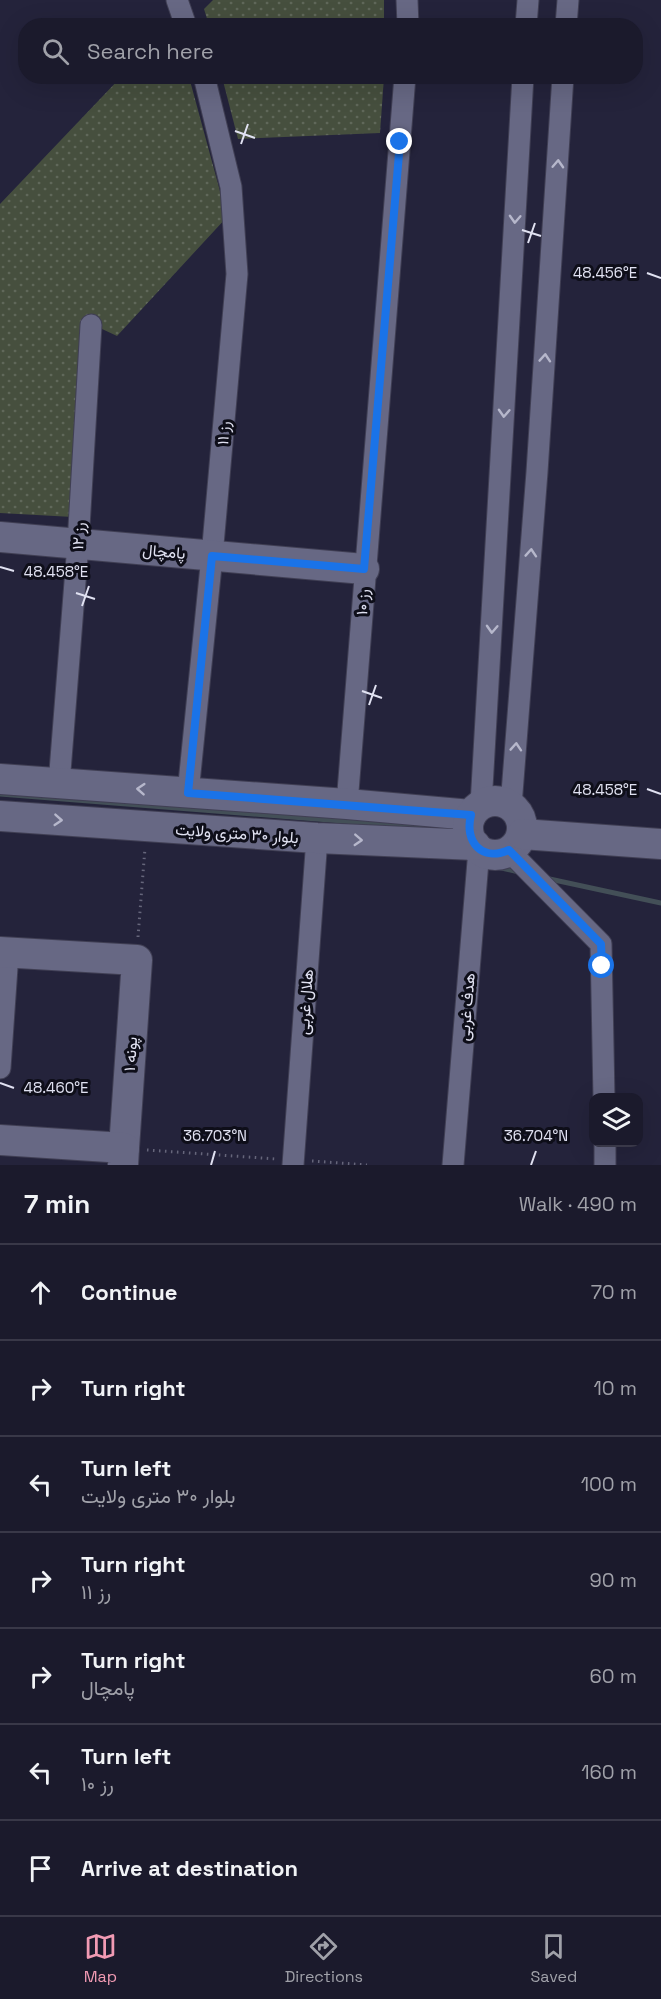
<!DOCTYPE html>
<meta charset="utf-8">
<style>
body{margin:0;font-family:"Space Grotesk",Vazirmatn,sans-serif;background:#242334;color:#f1f3f6}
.controls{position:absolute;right:18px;bottom:18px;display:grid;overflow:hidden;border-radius:12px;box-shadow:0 6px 24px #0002}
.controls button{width:54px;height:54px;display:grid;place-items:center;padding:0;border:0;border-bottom:2px solid #393848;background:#1b1a2c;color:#f1f3f6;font:30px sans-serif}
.stop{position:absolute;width:18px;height:18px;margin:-14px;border:4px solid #1a73e8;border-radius:50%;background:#fff}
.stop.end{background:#1a73e8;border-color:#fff;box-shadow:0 2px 6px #0008}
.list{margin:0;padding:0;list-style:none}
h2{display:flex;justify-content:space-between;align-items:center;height:78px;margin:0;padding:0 24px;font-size:26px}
h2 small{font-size:20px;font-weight:400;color:#a0a1a9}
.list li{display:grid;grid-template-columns:39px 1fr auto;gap:18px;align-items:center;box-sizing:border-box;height:96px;padding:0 24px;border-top:2px solid #393848}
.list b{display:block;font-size:22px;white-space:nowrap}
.list p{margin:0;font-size:20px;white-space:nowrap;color:#a0a1a9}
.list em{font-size:20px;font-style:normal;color:#a0a1a9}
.icon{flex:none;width:33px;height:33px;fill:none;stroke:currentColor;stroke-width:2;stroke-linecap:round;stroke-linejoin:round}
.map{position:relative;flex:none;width:661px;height:1165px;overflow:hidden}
.search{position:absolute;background:#1b1a2c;box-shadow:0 6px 24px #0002;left:18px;right:18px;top:18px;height:66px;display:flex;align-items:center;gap:15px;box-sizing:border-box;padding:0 21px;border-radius:24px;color:#a0a1a9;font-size:22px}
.sheet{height:750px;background:#1b1a2c}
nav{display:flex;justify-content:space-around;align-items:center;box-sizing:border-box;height:84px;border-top:2px solid #393848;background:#1b1a2c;font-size:16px;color:#a0a1a9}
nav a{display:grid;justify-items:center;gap:3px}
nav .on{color:#f19ab3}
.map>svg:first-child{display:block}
.grass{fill:url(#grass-dots)}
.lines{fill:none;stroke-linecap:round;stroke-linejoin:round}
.stream{stroke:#434f57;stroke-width:5}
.street-casing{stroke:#403f54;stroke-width:23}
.secondary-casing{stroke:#403f54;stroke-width:32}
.path{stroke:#66667b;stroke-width:3;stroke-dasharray:1.5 4.5;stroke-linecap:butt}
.street{stroke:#676884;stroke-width:21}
.secondary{stroke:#676884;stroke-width:30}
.oneway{stroke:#b6b7cb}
.route{stroke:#1a73e8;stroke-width:8}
.ticks{fill:none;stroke:#e0e1f1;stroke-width:2}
.labels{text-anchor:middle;stroke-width:6;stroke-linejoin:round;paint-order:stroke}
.street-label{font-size:16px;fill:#e0e1f1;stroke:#0e0e19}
.ticks-label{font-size:15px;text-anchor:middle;fill:#e0e1f1;stroke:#0e0e19;stroke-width:6;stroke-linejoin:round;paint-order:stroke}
</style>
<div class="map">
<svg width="661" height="1165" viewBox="0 0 661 1165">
<defs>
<pattern id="grass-dots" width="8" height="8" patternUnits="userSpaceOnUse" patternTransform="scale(1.5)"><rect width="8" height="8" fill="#464f3e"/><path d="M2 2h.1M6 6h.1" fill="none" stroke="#60685a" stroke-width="1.8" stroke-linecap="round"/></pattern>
</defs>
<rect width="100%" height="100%" fill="#24233b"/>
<!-- grass -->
<g class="grass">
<polygon points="213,0 384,0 384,25 209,25 204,9"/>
<polygon points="121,77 189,77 227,217 117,336 85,321 73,517 0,513 0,204"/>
<polygon points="222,77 384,77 380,133 238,139"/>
</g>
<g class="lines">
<!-- stream -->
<g class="stream">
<polyline points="0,794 430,828"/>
<polyline points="485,862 488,865 519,872"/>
<polyline points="545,878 661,903"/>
</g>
<defs>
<g id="street">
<polyline points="177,0 186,26"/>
<polyline points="407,0 408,26"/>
<polyline points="526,26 528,0"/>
<polyline points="566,26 568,0"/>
<polyline points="59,784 78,544 91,325"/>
<polyline points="188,793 212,556 237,274 231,187 204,76"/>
<polyline points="347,804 405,76"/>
<polyline points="481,805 523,76"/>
<polyline points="511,806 537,472 563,76"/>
<polyline points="509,851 601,944 604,1098"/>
<polyline points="0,1068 8,953"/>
<polyline points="605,1142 605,1165"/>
<polyline points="293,1165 317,838"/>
<polyline points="453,1165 479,849"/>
</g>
<g id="secondary">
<polyline points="0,537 364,569"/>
<polyline points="0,779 347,804 471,815"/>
<circle cx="495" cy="828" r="27"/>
<polyline points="0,816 317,838 475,845"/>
<polyline points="522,834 661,844"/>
<polyline points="0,952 137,960 124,1148"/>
<polyline points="0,1140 124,1148 123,1165"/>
</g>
</defs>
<!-- street casing -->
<use href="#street" class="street-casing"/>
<!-- secondary casing -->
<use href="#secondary" class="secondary-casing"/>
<!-- path -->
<g class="path">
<polyline points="138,937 145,848"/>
<polyline points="147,1150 276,1159"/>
<polyline points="312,1161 367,1165"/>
</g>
<!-- street -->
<use href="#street" class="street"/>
<!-- secondary -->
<use href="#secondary" class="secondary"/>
</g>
<!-- one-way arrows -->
<defs><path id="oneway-chevron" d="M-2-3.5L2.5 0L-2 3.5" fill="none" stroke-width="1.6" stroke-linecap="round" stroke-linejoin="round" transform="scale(1.5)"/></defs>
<g class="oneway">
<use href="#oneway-chevron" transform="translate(558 164) rotate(-87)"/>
<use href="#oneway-chevron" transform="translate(515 219) rotate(93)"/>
<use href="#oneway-chevron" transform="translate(545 358) rotate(-86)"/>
<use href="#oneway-chevron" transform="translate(504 413) rotate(93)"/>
<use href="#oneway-chevron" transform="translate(531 553) rotate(-86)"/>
<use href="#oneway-chevron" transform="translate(492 629) rotate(93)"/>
<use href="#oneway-chevron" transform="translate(516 747) rotate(-86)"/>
<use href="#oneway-chevron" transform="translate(141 789) rotate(-176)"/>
<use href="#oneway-chevron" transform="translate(58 820) rotate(4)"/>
<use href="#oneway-chevron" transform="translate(358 840) rotate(3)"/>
</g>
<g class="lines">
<!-- route -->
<path class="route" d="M400,142L364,569L212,556L188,793L471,815C464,842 482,862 509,850L601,944L602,966"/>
</g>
<!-- ticks -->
<path class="ticks" d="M235,131L255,138M241,144L248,124M522,230L541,236M528,243L535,223M647,273L661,278M0,567L14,571M76,593L95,599M82,606L89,586M362,691L382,698M369,705L376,685M647,789L661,794M0,1083L14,1088M211,1165L215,1151M531,1165L536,1151"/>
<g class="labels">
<!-- street labels -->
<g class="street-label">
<text transform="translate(223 433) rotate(-85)" y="6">رز ۱۱</text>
<text transform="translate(78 536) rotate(-86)" y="6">رز ۱۲</text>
<text transform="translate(164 551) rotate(5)" y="6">پامچال</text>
<text transform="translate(362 602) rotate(-86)" y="6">رز ۱۰</text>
<text transform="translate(237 833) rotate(4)" y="6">بلوار ۳۰ متری ولایت</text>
<text transform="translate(305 1002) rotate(-86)" y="6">هلال غربی</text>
<text transform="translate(466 1007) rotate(-85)" y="6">هدف غربی</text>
<text transform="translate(130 1054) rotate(-86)" y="6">پونه ۱</text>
</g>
</g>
<g class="ticks-label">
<text x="605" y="278">48.456°E</text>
<text x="56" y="577">48.458°E</text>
<text x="605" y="795">48.458°E</text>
<text x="56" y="1093">48.460°E</text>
<text x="215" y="1141">36.703°N</text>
<text x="536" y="1141">36.704°N</text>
</g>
</svg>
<div class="controls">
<button><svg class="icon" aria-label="layers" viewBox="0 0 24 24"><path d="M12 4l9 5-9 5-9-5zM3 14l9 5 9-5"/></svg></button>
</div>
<div class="stop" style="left:602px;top:966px"></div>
<div class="stop end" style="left:400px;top:142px"></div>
<div class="search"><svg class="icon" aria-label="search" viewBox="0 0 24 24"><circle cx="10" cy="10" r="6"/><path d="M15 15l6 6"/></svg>Search here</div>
</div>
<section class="sheet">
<h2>7 min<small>Walk · 490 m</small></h2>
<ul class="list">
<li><svg class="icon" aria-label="ahead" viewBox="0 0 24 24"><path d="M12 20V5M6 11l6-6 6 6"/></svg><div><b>Continue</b></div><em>70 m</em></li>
<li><svg class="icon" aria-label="right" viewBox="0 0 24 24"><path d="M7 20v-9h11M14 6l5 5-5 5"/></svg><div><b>Turn right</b></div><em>10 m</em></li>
<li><svg class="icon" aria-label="left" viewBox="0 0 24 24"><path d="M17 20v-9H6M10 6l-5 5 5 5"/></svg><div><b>Turn left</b><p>بلوار ۳۰ متری ولایت</p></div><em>100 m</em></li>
<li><svg class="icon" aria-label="right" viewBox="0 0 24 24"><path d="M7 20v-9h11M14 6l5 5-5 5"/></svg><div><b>Turn right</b><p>رز ۱۱</p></div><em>90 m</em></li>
<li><svg class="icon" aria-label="right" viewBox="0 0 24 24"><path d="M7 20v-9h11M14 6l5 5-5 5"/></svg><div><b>Turn right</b><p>پامچال</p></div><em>60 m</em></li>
<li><svg class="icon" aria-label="left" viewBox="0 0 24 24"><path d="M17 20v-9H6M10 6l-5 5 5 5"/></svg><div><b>Turn left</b><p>رز ۱۰</p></div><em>160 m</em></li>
<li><svg class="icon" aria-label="arrive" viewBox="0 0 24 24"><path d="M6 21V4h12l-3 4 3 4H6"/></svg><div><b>Arrive at destination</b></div></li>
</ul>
</section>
<nav>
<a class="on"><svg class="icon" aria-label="map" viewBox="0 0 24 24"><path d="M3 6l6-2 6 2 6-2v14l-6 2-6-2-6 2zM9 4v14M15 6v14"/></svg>Map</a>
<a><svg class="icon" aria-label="directions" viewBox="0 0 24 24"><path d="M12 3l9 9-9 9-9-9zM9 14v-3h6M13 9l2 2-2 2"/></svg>Directions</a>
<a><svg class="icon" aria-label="saved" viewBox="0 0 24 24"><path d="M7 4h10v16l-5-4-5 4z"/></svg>Saved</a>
</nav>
